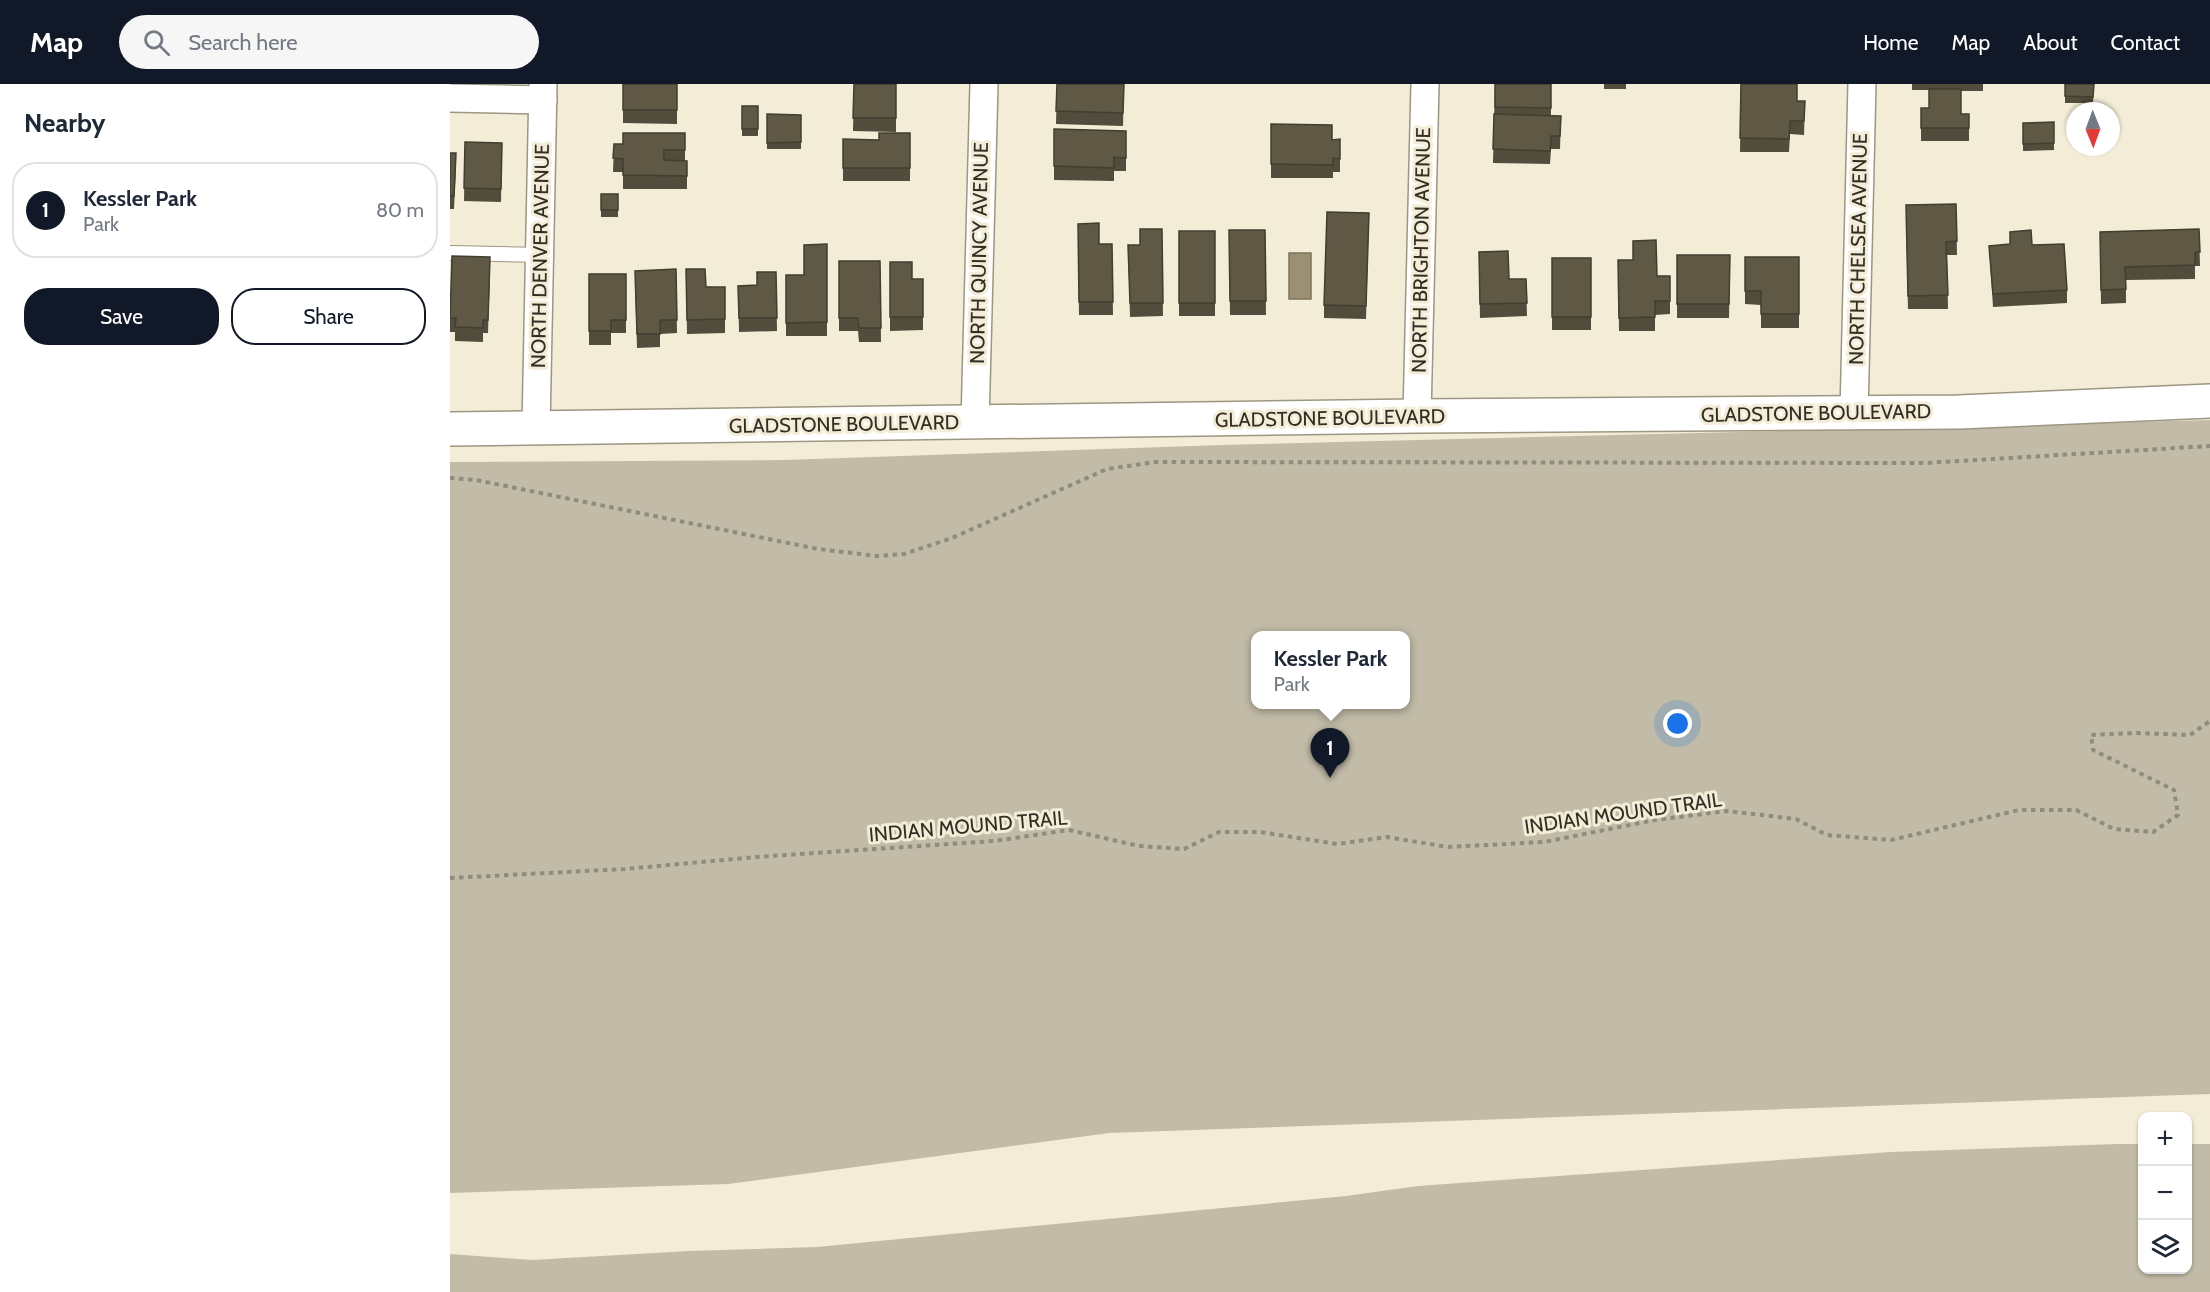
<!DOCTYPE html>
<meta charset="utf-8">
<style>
body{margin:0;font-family:Cabin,sans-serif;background:#f6f6f7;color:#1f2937}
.controls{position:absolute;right:18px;bottom:18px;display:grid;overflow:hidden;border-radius:12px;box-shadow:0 2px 4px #0004}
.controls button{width:54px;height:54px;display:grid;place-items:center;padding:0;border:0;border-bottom:2px solid #e0e1e3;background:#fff;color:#1f2937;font:30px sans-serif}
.compass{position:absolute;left:1616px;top:18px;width:54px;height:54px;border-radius:50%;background:#fff;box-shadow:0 2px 4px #0004;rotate:179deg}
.you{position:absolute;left:1228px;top:640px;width:21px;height:21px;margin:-15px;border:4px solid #fff;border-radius:50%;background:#1a73e8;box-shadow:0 0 0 9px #1a73e833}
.badge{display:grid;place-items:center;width:39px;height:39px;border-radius:50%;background:#111827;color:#fff;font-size:20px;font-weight:700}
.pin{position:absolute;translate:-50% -50px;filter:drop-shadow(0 2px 3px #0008)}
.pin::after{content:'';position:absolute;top:32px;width:21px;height:18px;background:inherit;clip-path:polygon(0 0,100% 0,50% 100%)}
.popup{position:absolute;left:801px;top:547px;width:159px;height:78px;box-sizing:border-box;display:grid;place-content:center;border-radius:12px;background:#fff;filter:drop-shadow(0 2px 4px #0005);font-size:20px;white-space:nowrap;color:#747a83}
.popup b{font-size:22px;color:#1f2937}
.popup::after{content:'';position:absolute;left:50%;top:100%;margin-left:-12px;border:12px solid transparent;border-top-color:#fff}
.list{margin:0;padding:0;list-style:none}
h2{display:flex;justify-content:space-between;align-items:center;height:78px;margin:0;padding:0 24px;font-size:26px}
h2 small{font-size:20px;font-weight:400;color:#747a83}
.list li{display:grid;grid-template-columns:39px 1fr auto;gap:18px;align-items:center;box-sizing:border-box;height:96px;margin:0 12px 12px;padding:0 12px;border:2px solid #e0e1e3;border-radius:24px}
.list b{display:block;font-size:22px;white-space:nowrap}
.list p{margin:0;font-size:20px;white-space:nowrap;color:#747a83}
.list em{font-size:20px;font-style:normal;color:#747a83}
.actions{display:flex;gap:12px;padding:18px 24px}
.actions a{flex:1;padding:14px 0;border:2px solid #111827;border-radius:24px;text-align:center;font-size:21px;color:#111827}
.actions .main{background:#111827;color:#fff}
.icon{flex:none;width:33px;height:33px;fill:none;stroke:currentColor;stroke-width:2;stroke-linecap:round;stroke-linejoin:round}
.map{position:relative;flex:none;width:1760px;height:1208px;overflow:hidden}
header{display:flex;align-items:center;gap:36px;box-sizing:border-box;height:84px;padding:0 30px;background:#111827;color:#fff}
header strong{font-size:28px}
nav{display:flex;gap:33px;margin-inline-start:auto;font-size:21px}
.search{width:420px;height:54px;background:#f6f6f7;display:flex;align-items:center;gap:15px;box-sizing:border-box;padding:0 21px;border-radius:33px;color:#747a83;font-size:22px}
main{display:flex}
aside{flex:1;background:#fff}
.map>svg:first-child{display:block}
.green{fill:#c1bba7;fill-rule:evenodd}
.water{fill:#9b9172;stroke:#7b735b;stroke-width:1.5}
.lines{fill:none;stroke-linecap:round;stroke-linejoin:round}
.service-casing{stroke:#9d9682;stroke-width:16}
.minor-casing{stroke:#9d9682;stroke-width:30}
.tertiary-casing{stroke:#9d9682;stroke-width:36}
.path{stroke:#908b7c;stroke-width:4;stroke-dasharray:4.5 4.5;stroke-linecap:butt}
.service{stroke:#fff;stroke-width:14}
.minor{stroke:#fff;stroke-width:27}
.tertiary{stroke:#fff;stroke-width:33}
.wall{fill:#514c3b}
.building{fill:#5e5845;stroke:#423e30;stroke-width:1.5}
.labels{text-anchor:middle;stroke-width:6;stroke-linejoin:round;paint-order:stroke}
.street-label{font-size:20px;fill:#312e26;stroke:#f3ecd6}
</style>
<header>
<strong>Map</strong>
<div class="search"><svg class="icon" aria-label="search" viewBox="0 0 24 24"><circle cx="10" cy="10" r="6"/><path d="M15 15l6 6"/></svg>Search here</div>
<nav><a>Home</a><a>Map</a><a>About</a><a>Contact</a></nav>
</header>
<main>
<aside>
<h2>Nearby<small></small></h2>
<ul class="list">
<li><span class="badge">1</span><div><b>Kessler Park</b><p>Park</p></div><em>80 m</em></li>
</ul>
<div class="actions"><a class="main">Save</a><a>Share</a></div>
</aside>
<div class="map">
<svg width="1760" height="1208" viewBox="0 0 1760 1208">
<rect width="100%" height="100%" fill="#f3ecd6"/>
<!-- green -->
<g class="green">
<path d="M1760,336V1010L659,1049L278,1100L0,1109V378L335,376L772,361ZM805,552H955V620H805Z"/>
<polygon points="1667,1060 1692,1060 1692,1186 1738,1186 1738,1060 1760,1060 1760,1208 0,1208 0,1170 82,1176 239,1167 367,1163 896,1112 968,1102 1441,1068"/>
</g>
<!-- water -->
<rect class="water" x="839" y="169" width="22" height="46"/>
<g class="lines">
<defs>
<polyline id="service" points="0,169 90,171"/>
<g id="minor">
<polyline points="0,14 93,16"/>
<polyline points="1404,329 1412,0"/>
<polyline points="967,332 975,0"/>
<polyline points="525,339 534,0"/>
<polyline points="86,344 93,0"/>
</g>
<polyline id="tertiary" points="0,345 967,332 1509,328 1760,317"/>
</defs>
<!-- service casing -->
<use href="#service" class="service-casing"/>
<!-- minor casing -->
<use href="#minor" class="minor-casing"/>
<!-- tertiary casing -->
<use href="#tertiary" class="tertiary-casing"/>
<!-- path -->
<g class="path">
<polyline points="0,394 26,396 368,465 427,472 454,470 502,454 657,385 705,378 1476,379 1760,362"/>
<polyline points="0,794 175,785 306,773 544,757 619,746 689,762 734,765 769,748 810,748 887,760 937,753 998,763 1094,758 1205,736 1277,727 1346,735 1377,751 1441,756 1569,726 1626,726 1664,745 1703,748 1728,731 1724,706 1643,666 1641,651 1685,649 1740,651 1760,637"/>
</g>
<!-- service -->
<use href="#service" class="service"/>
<!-- minor -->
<use href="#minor" class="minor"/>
<!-- tertiary -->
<use href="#tertiary" class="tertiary"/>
</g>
<!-- wall -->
<g class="wall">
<polygon points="173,0 227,0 227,40 173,39"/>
<polygon points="404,0 446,0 446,48 403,47"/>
<polygon points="607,0 674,0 673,42 606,40"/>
<polygon points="1045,0 1101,0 1101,32 1111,32 1110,65 1101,65 1100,80 1043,79"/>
<rect x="1154" y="0" width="22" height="5"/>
<polygon points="1291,0 1347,17 1355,17 1354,51 1340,50 1339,68 1290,68"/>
<polygon points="1462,0 1533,0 1533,7 1511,7 1511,30 1519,30 1519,57 1471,57 1471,24 1479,24 1479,6 1462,6"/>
<polygon points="1615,0 1644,0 1643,19 1615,19"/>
<rect x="292" y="22" width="16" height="30"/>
<polygon points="317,30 351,31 351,65 317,65"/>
<polygon points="1604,38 1604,66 1573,67 1573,39"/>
<polygon points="821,40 882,56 890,55 890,88 883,88 883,94 821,94"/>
<polygon points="604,45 676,47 676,87 664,87 664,97 604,96"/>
<polygon points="235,49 235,77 237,77 237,105 173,105 173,88 163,88 164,60 173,60"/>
<polygon points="460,49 460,97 393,97 393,55 429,56"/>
<polygon points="15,58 52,59 51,118 14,117"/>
<polygon points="0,69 6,82 4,125 0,125"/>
<rect x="151" y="110" width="17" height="23"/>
<polygon points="1506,120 1507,171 1497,171 1498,225 1458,225 1456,134"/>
<polygon points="919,129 916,235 874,234 874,221"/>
<polygon points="628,140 649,160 662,160 663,231 629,231"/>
<polygon points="712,145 713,232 680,233 678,161 690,161"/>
<polygon points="1749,145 1750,182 1745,182 1745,195 1676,196 1676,219 1651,220 1650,148"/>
<polygon points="779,146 815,146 816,231 780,231"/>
<rect x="729" y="147" width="36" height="85"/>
<polygon points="1560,148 1582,161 1617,206 1617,219 1543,223 1539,162 1560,160"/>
<polygon points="377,160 377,252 336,252 336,191 354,191"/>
<polygon points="1029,168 1059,195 1076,195 1077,232 1030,234"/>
<polygon points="1227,171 1280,171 1279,234 1227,234"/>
<polygon points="1295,173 1349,173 1349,244 1311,244 1311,221 1295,220"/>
<rect x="1102" y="174" width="39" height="72"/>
<polygon points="1168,176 1207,192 1220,192 1220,230 1205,231 1205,247 1169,247"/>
<polygon points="389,177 430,177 431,258 409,258 408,247 389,247"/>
<polygon points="440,178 462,195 473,195 473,246 440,247"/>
<polygon points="226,185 227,249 210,250 210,263 187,264 185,200"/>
<polygon points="236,185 256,203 275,203 275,249 237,250"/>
<polygon points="40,187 38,249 33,249 33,258 5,257 5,248 0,248 0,224"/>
<polygon points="326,188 327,247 289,248 288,202 307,201"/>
<polygon points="139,190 176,190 176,249 161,249 161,261 139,261"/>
</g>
<!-- building -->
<g class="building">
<rect x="173" y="0" width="54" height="26"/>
<polygon points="404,0 446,0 446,34 403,34"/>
<polygon points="607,0 674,0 673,29 606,27"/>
<polygon points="1045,0 1101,0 1101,24 1045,23"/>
<polygon points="1291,0 1347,0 1347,17 1355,17 1354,37 1340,37 1339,55 1290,54"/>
<polygon points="1615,0 1644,0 1643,13 1615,12"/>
<polygon points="1479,5 1511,5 1511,30 1519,30 1519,44 1471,44 1471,24 1479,24"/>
<rect x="292" y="22" width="16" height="23"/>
<polygon points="317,30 351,31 351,58 317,59"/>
<polygon points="1044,30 1111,32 1110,52 1101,52 1100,67 1043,65"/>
<polygon points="1604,38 1604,59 1573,60 1573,39"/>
<polygon points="821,40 882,41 882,56 890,55 890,75 883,74 883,81 821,80"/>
<polygon points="604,45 676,47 676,74 664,73 664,84 604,82"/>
<polygon points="173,49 235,49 235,66 214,66 214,76 237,77 237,92 173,91 173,75 163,74 164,60 173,60"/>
<polygon points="429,49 460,49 460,84 393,84 393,55 429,56"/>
<polygon points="15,58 52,59 51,105 14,104"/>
<polygon points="0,69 6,69 4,112 0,112"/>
<rect x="151" y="110" width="17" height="16"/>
<polygon points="1506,120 1507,157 1496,158 1498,211 1458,212 1456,121"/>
<polygon points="877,128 919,129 916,222 874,221"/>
<polygon points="649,139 649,160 662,160 663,218 629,218 628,140"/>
<polygon points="690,145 712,145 713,219 680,219 678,161 690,161"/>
<polygon points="1749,145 1750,168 1745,168 1745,181 1675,183 1676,205 1651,206 1650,148"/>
<polygon points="779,146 815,146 816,217 780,217"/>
<polygon points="1581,146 1582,161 1614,160 1617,206 1543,210 1539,162 1560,160 1560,148"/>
<rect x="729" y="147" width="36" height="72"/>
<polygon points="1206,156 1207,192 1220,192 1220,217 1205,217 1205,233 1169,234 1168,176 1183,176 1183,157"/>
<polygon points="377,160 377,238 336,239 336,191 354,191 354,161"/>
<polygon points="1058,167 1059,195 1076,195 1077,219 1030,220 1029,168"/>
<polygon points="1227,171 1280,171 1279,220 1227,220"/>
<polygon points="2,172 40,173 38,236 33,236 33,244 5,243 6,234 0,234"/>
<polygon points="1295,173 1349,173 1349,230 1311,230 1311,207 1295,207"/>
<rect x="1102" y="174" width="39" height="59"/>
<polygon points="389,177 430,177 431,244 409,244 408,234 389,234"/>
<polygon points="440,178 462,178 462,195 473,195 473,233 440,233"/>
<polygon points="226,185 227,236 210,236 210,250 187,250 185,187"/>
<polygon points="236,185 255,185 256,203 275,203 275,235 237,236"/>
<polygon points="307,188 326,188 327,234 289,234 288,202 307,201"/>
<polygon points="139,190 176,190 176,236 161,236 161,247 139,247"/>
</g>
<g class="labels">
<!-- street labels -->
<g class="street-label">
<text transform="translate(1408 165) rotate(-89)" y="7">NORTH CHELSEA AVENUE</text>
<text transform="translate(971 166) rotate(-89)" y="7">NORTH BRIGHTON AVENUE</text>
<text transform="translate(529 169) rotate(-89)" y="7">NORTH QUINCY AVENUE</text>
<text transform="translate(90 172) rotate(-89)" y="7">NORTH DENVER AVENUE</text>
<text transform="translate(1366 329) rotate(-1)" y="7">GLADSTONE BOULEVARD</text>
<text transform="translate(880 334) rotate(-1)" y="7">GLADSTONE BOULEVARD</text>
<text transform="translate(394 340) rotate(-1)" y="7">GLADSTONE BOULEVARD</text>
<text transform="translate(1173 729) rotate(-8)" y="7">INDIAN MOUND TRAIL</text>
<text transform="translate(518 742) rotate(-5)" y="7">INDIAN MOUND TRAIL</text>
</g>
</g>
</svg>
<div class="controls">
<button>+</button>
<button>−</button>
<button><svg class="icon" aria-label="layers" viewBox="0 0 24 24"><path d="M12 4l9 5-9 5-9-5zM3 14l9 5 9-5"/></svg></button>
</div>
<svg class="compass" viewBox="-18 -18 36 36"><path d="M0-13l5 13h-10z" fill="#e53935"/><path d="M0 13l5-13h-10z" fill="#747a83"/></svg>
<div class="you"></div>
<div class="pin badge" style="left:880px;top:694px">1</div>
<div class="popup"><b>Kessler Park</b>Park</div>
</div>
</main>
